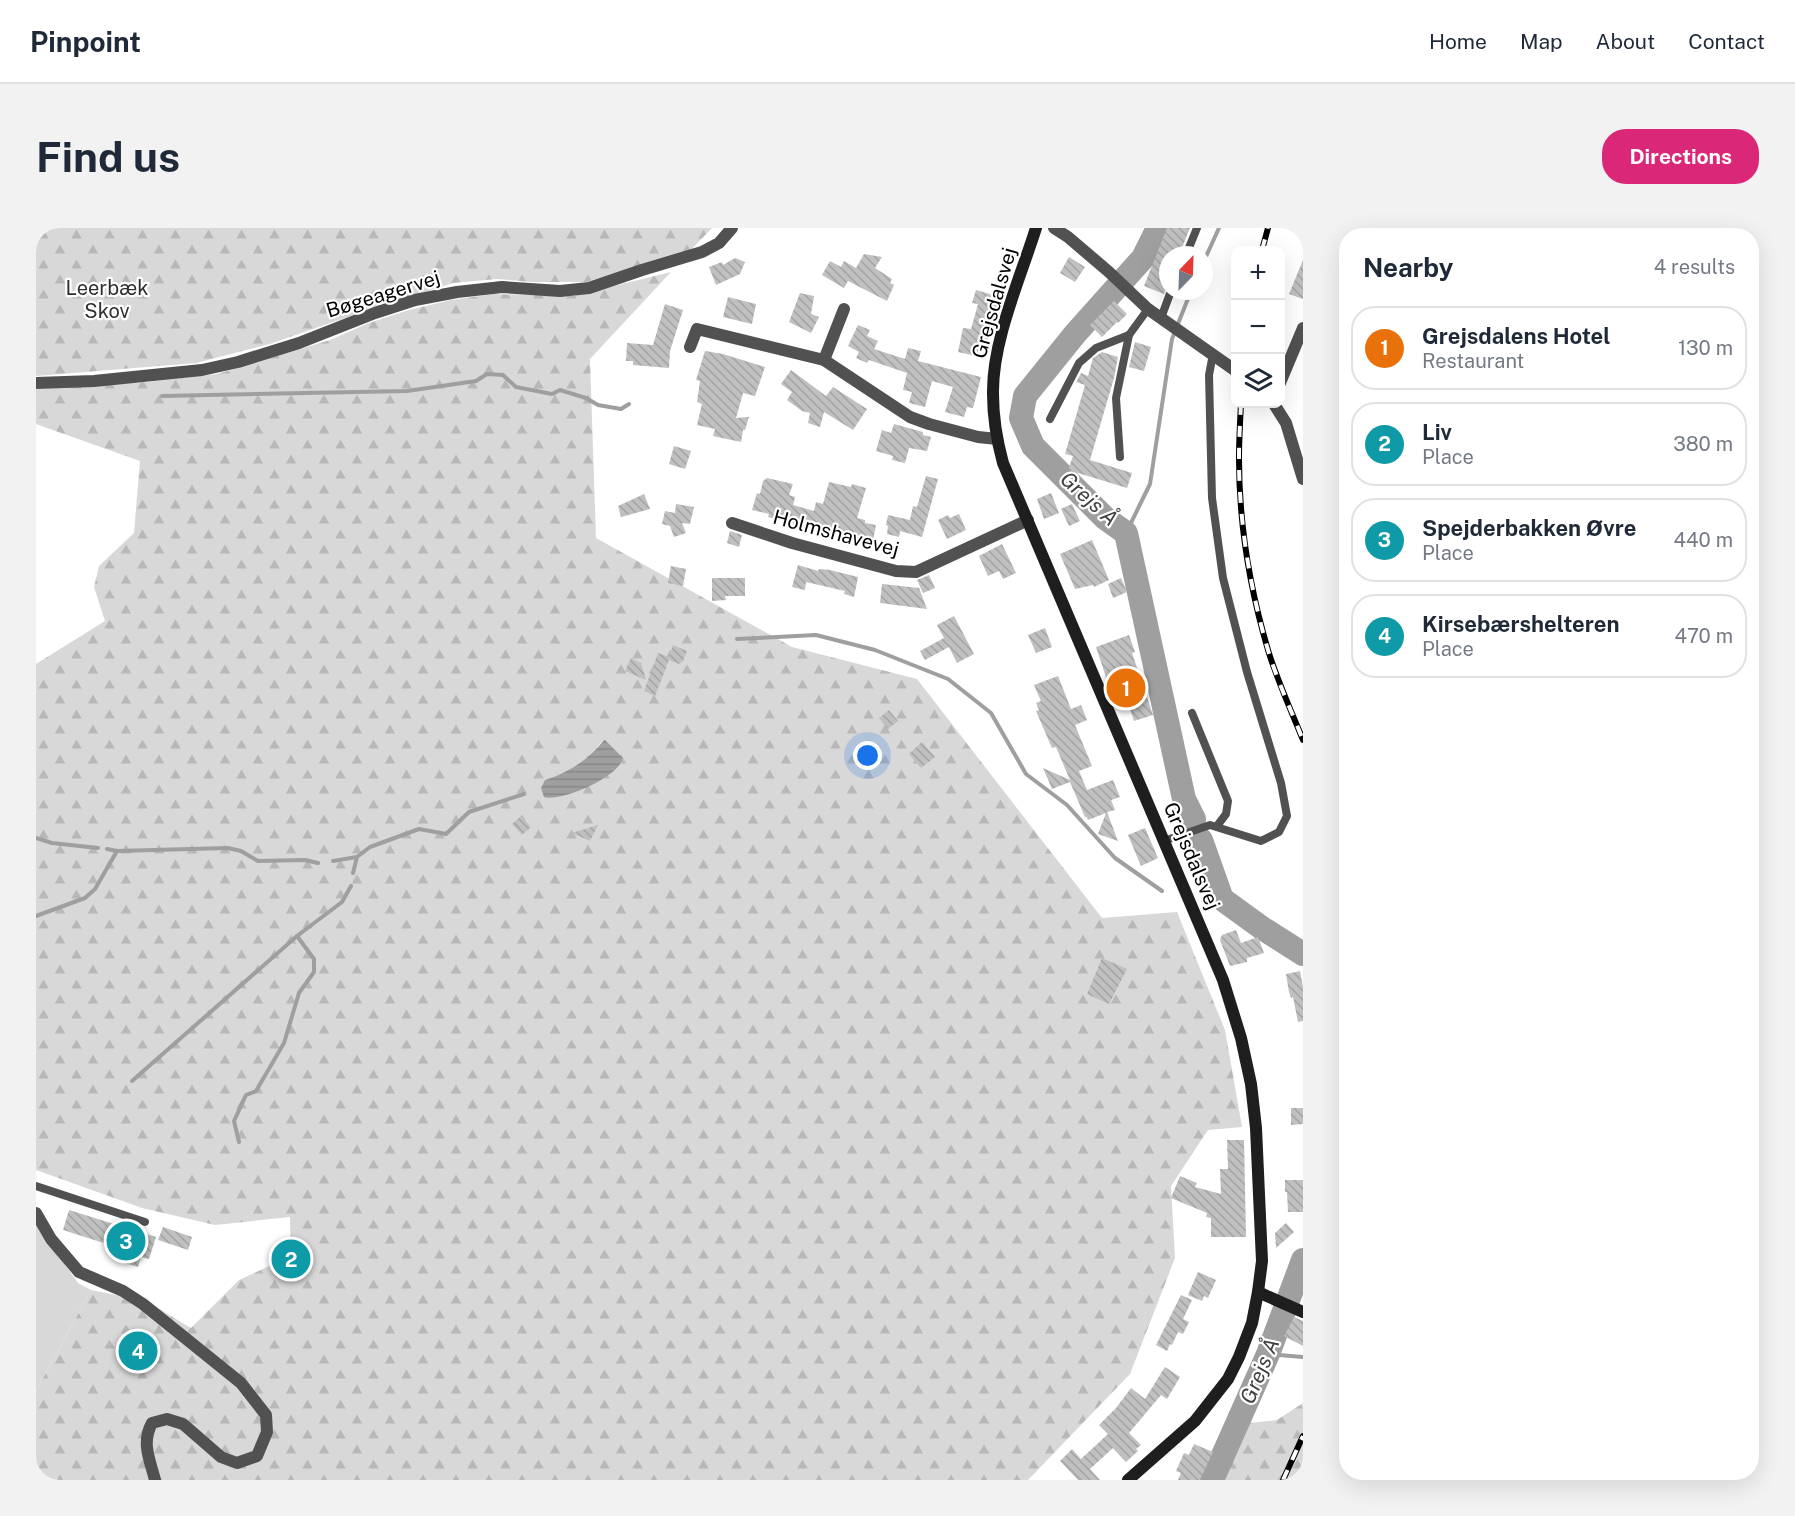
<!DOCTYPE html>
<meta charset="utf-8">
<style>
body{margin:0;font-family:"Public Sans",sans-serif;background:#f2f2f3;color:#1f2937}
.controls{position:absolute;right:18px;top:18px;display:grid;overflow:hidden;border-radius:12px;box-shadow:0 6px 24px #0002}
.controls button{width:54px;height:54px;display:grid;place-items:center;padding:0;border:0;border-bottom:2px solid #e0e1e3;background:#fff;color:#1f2937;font:30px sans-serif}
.compass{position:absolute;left:1123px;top:18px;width:54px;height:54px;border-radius:50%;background:#fff;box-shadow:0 6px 24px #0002;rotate:23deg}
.you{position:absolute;left:832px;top:528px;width:21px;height:21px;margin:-15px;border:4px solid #fff;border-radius:50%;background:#1a73e8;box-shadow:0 0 0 9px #1a73e833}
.badge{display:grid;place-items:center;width:39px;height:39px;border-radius:50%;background:#db2777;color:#fff;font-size:20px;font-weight:700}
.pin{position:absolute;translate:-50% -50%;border:3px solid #fff;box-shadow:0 2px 6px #0006}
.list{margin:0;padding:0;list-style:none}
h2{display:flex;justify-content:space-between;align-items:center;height:78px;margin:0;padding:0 24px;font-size:26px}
h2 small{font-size:20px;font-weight:400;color:#747a83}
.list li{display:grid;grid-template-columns:39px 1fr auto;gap:18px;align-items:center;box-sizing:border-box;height:84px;margin:0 12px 12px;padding:0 12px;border:2px solid #e0e1e3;border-radius:24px}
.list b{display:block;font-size:22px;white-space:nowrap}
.list p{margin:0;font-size:20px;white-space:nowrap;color:#747a83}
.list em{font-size:20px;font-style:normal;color:#747a83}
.icon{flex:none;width:33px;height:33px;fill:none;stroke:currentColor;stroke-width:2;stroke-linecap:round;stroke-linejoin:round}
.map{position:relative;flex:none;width:1267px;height:1252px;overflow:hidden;border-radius:24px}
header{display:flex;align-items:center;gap:36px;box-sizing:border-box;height:84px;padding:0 30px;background:#fff;border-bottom:2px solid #e0e1e3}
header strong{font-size:28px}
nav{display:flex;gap:33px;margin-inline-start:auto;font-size:21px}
.intro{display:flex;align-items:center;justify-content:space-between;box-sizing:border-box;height:144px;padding:0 36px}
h1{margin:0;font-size:42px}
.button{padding:15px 27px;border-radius:24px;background:#db2777;color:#fff;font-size:21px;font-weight:700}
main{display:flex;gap:36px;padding:0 36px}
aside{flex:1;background:#fff;border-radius:24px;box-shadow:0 6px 24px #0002}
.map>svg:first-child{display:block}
.green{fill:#d8d8d8}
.forest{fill:url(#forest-firs);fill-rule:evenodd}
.water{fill:url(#water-rules)}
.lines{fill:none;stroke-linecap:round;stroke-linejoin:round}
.stream{stroke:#9f9f9f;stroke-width:4}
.river{stroke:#9f9f9f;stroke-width:24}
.building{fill:url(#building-back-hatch)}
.lane{stroke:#515151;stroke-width:8}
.street{stroke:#515151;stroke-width:12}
.secondary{stroke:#1e1e1e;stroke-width:12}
.rail-casing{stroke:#000;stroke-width:6}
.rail{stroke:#fff;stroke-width:4;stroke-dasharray:11;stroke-linecap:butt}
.labels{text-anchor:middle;stroke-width:4.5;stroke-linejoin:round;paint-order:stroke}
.park-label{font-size:20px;fill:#2f2f2f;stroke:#fff}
.street-label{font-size:20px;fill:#000;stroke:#fff}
.water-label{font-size:21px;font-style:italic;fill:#404040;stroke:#fff}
</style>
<header>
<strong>Pinpoint</strong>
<nav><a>Home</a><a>Map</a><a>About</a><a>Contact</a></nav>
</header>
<div class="intro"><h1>Find us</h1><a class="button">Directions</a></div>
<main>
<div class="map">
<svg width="1267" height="1252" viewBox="0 0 1267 1252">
<defs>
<pattern id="forest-firs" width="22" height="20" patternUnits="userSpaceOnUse" patternTransform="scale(1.5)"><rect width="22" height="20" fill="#d8d8d8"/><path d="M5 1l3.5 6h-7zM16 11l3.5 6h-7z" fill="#b8b8b8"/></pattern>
<pattern id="water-rules" width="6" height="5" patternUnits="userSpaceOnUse" patternTransform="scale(1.5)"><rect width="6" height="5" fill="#9f9f9f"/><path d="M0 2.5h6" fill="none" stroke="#878787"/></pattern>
<pattern id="building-back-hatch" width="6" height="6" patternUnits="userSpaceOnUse" patternTransform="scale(1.5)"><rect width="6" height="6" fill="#c0c0c0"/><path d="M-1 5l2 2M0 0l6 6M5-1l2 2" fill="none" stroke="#a3a3a3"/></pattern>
</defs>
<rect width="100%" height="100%" fill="#fff"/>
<!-- green -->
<polygon class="green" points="0,995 42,1055 55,1062 0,1163"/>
<!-- forest -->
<g class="forest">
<polygon points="0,0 676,0 654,23 550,54 496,54 461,51 417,55 294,95 234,116 160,135 0,148"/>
<path d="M635,44L554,131L560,310L756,419L881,451L1066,690L1141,684L1189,802L1206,899L1172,902L1135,958L1139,1030L1094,1146L992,1252H0V1163L55,1062L110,1073L155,1100L203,1052L255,1028L254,989L179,997L106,980L0,942V436L69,393L58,359L63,338L98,305L104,233L0,196V161L111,154L181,146L294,112L333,95L373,82L415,72L458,66L537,68ZM567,512L587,531L583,538L509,552C533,544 552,532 567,512Z"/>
<polygon points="1267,1175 1267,1252 1181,1252 1205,1196 1241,1192"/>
</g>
<!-- water -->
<path class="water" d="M568,512H569L587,530C583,549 526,574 508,569L505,560L509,552C533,544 552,532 568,512Z"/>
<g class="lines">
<!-- stream -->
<g class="stream">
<polyline points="1168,33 1183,0"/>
<polyline points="126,168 371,163 440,153 451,146 467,147 480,159 516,166 524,162 550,170 562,177 585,181 593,176"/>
<polyline points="1090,305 1114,256 1136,111 1155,63"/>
<polyline points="701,411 780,407 839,422 912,451 955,485 990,546 1031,577 1079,630 1126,663"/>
<polyline points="0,610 16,615 62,620"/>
<polyline points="71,621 81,623 192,620 205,623 222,633 269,632 282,635"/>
<polyline points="297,633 321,629 334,619 383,601 410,606 433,584 488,566"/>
<polyline points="317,645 321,629"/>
<polyline points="0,688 49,670 59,661 81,623"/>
<polyline points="96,853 261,708"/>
<polyline points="203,914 198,893 210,867 220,863 248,815 263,765 278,744 278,731 261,708 306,674 315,658"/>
<polyline points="1232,1126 1267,1129"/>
</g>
<!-- river -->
<g class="river">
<polyline points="1122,0 1107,30 1039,106 989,168 985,190 997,218 1069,290 1090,305 1148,571 1158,591"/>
<polyline points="1165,612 1186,671 1226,700 1267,726"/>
<polyline points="1176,1252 1232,1126 1267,1032"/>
</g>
</g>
<!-- building -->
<g class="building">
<polygon points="1131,0 1154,0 1143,27 1132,27 1132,55 1128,66 1108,58"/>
<polygon points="828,26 846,29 839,40 856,51 854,55 858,57 851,73 812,53 808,60 786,47 794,33 805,39 808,33 820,40"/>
<polygon points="1033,29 1049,39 1039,54 1024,45"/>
<polygon points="699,30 709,34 704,46 680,57 673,39 686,34 687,37"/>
<polygon points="1267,32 1267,71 1253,66"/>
<polygon points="940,62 964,69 953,104 949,130 922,124 927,100 935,101 942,76 936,75"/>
<polygon points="764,65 778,68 775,86 783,89 775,105 753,94"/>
<polygon points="692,69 720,76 716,96 687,89"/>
<polygon points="1078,73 1091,86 1082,95 1081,94 1066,109 1054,97"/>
<polygon points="629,76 647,82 634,123 633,140 597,137 597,133 590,133 591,115 617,117"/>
<polygon points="822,97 834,102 831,108 842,113 838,121 869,131 872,120 885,123 882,133 945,149 937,180 931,179 928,189 909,184 917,159 896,153 889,179 873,175 876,164 867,162 871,145 833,132 831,135 820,130 823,124 812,118"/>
<polygon points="1099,114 1115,119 1108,143 1093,139"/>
<polygon points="669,123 687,126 729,139 719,168 707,165 700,190 713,189 709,202 707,202 705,214 677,208 679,201 661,197 666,176 661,174 664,153 660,152"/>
<polygon points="1066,124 1082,129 1078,150 1054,232 1096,245 1091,260 1032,242 1037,228 1029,226 1049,157 1040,154 1045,145 1052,148 1057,130"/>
<polygon points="755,142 790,168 797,159 831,181 817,202 788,184 784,199 772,195 774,185 766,183 751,172 756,164 745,156"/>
<polygon points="858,196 887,204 887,207 895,209 891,223 873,220 869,235 856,232 857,228 840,223 846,202 855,205"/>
<polygon points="638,218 655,223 649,241 633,236"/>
<polygon points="890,248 902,251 886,309 864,303 863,309 851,306 852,298 850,297 852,287 874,292 877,278 881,279"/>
<polygon points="731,250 757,256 753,267 759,269 757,277 778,283 780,274 787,276 793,254 815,259 816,256 830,260 821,290 829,292 829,295 840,297 837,312 800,301 798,307 732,289 733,286 716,282 721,265 724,266 727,253"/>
<polygon points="1015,265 1023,285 1008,291 1001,271"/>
<polygon points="608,266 614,281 585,289 582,278"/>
<polygon points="640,276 658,279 654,296 646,295 650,305 638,309 634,298 626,296 629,283 639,285"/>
<polygon points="1036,276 1044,293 1033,298 1025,281"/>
<polygon points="923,286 930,302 911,311 902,292 912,287 914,290"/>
<polygon points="694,303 706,307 703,319 691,315"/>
<polygon points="1056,312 1073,352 1058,359 1057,357 1039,361 1024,326"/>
<polygon points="966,316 980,345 967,351 963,343 952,348 943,328"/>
<polygon points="762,337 782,343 783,341 794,342 822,349 818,369 808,366 809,363 770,354 769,362 756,359"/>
<polygon points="635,338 650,341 647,358 632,355"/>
<polygon points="893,347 899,360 887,365 881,352"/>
<polygon points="676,350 709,350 709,368 689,368 690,372 676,373"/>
<polygon points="1085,350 1091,364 1077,370 1072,356"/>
<polygon points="846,356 883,360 891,381 844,375"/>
<polygon points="918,388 938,426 921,435 913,419 889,432 884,423 908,410 901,397"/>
<polygon points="1009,400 1016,419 1000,425 992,407"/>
<polygon points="1093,407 1099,424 1096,425 1117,487 1098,493 1083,448 1071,452 1060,419"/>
<polygon points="637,417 651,423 647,433 643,436 633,432 619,468 608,463 622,425 633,429"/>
<polygon points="595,430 605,435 610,452 589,443"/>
<polygon points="1022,448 1035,481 1045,477 1051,492 1039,497 1056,538 1043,543 1051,562 1077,552 1084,569 1075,572 1079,582 1071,584 1082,613 1062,606 1070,585 1052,592 1051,589 1049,589 1034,554 1016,561 1007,540 1034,552 1020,519 1016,520 1000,483 1003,482 1000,475 1005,473 998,457"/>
<polygon points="853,482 862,493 852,501 843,490"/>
<polygon points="886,514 899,529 885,540 873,526"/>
<polygon points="485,588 495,599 486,607 476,596"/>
<polygon points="562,597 554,613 536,605"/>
<polygon points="1109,600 1122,630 1105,638 1092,607"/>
<polygon points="1200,702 1205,715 1222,709 1228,725 1211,730 1211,734 1194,738 1184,712 1186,707"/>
<polygon points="1066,730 1091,741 1073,776 1051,766"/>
<polygon points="1264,743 1267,759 1267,793 1262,794 1257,769 1255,770 1253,764 1250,746"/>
<polygon points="1255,880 1267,880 1267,896 1255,897"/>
<polygon points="1191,912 1208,912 1210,1009 1175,1009 1175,990 1170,989 1171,985 1135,970 1144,948 1161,955 1159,959 1185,966 1184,941 1192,941"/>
<polygon points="1249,952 1267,952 1267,984 1252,984 1251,964 1249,964"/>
<polygon points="33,982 120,1009 113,1031 105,1029 102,1039 82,1033 84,1027 72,1023 74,1017 27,1002"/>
<polygon points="1250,995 1258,1004 1240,1020 1239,1005"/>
<polygon points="127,999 156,1009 152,1022 122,1012"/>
<polygon points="1162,1044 1180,1052 1172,1070 1168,1068 1166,1073 1152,1067"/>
<polygon points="1145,1067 1156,1072 1147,1091 1153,1094 1147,1106 1142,1104 1136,1117 1134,1116 1131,1123 1120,1117"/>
<polygon points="1258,1089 1267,1093 1267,1118 1248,1108"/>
<polygon points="1129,1139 1144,1149 1131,1171 1125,1167 1093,1205 1105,1217 1100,1221 1102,1223 1090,1234 1077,1220 1054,1241 1064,1252 1042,1252 1024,1233 1036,1221 1045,1231 1072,1206 1063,1197 1080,1180 1095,1160 1109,1171"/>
<polygon points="1158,1216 1177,1224 1164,1252 1142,1252 1145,1245 1140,1243 1148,1225 1153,1227"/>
</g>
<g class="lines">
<!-- lane -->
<g class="lane">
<polyline points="1150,27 1161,0"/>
<polyline points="1125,90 1135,63"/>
<polyline points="1014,191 1043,135 1060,120 1093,107 1112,81"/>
<polyline points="1084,229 1080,170 1093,107"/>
<polyline points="1156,485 1192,573 1190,586 1181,598"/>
<polyline points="1128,613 1174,597 1225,613 1243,604 1251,588 1245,555 1211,444 1187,350 1176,270 1173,147 1177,126"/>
<polyline points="0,958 109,994"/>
</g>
<!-- street -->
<g class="street">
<polyline points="1018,0 1032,9 1073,44 1112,81 1200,143"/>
<polyline points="654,119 661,101 788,132 874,189 893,196 942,209 961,211"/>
<polyline points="788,132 808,81"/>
<polyline points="0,155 58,153 166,142 202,134 263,115 339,85 379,72 421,64 466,59 524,63 553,60 606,42 666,24 683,15 696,0"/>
<polyline points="1244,155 1267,100"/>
<polyline points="1238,176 1250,195 1267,251"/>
<polyline points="696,295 756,315 860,343 880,344 992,292"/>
<path d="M0,985L15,1011L43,1044L87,1063L107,1076L205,1155L230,1187L231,1204L221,1228L201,1235L185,1229L147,1196L131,1191L116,1195C105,1215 114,1232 119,1252"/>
</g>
<!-- secondary -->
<g class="secondary">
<path d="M1000,0C984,51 956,113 957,166C957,190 961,213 967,235L1187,752L1205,810L1215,856L1220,900L1226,1033L1222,1064L1216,1095L1203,1129L1192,1151L1159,1193L1092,1252"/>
<polyline points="1222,1064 1267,1084"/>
</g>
<defs>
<g id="rail">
<polyline points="1226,22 1232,0"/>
<path d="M1205,176C1204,194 1203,212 1203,231C1203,294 1214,361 1232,422C1241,452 1255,482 1267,512"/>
<polyline points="1247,1252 1267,1208"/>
</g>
</defs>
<!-- rail casing -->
<use href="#rail" class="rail-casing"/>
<!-- rail -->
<use href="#rail" class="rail"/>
</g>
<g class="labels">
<!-- park labels -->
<g class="park-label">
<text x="71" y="67">Leerbæk<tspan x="71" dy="23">Skov</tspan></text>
</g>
<!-- street labels -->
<g class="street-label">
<text transform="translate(347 66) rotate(-17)" y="7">Bøgeagervej</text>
<text transform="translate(958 75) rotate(-74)" y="7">Grejsdalsvej</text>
<text transform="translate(800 305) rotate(15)" y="7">Holmshavevej</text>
<text transform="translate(1156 628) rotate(67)" y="7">Grejsdalsvej</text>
</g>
<!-- water labels -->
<g class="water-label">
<text transform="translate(1053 271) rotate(42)" y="7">Grejs Å</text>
<text transform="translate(1224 1143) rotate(-67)" y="7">Grejs Å</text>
</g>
</g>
</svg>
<div class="controls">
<button>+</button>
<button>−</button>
<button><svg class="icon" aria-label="layers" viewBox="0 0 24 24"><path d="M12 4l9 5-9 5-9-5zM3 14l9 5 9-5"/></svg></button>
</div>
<svg class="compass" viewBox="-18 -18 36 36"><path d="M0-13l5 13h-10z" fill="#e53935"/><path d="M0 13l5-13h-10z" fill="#747a83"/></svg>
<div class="you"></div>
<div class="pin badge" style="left:1090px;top:460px;background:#e8710a">1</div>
<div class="pin badge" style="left:255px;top:1031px;background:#0f9aa8">2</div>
<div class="pin badge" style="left:90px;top:1013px;background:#0f9aa8">3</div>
<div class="pin badge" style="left:102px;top:1123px;background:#0f9aa8">4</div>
</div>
<aside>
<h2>Nearby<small>4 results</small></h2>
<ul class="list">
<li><span class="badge" style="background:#e8710a">1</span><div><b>Grejsdalens Hotel</b><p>Restaurant</p></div><em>130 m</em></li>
<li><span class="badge" style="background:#0f9aa8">2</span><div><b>Liv</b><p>Place</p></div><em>380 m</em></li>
<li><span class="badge" style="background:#0f9aa8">3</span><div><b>Spejderbakken Øvre</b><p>Place</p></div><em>440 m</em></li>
<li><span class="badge" style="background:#0f9aa8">4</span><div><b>Kirsebærshelteren</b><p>Place</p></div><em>470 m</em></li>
</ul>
</aside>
</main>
